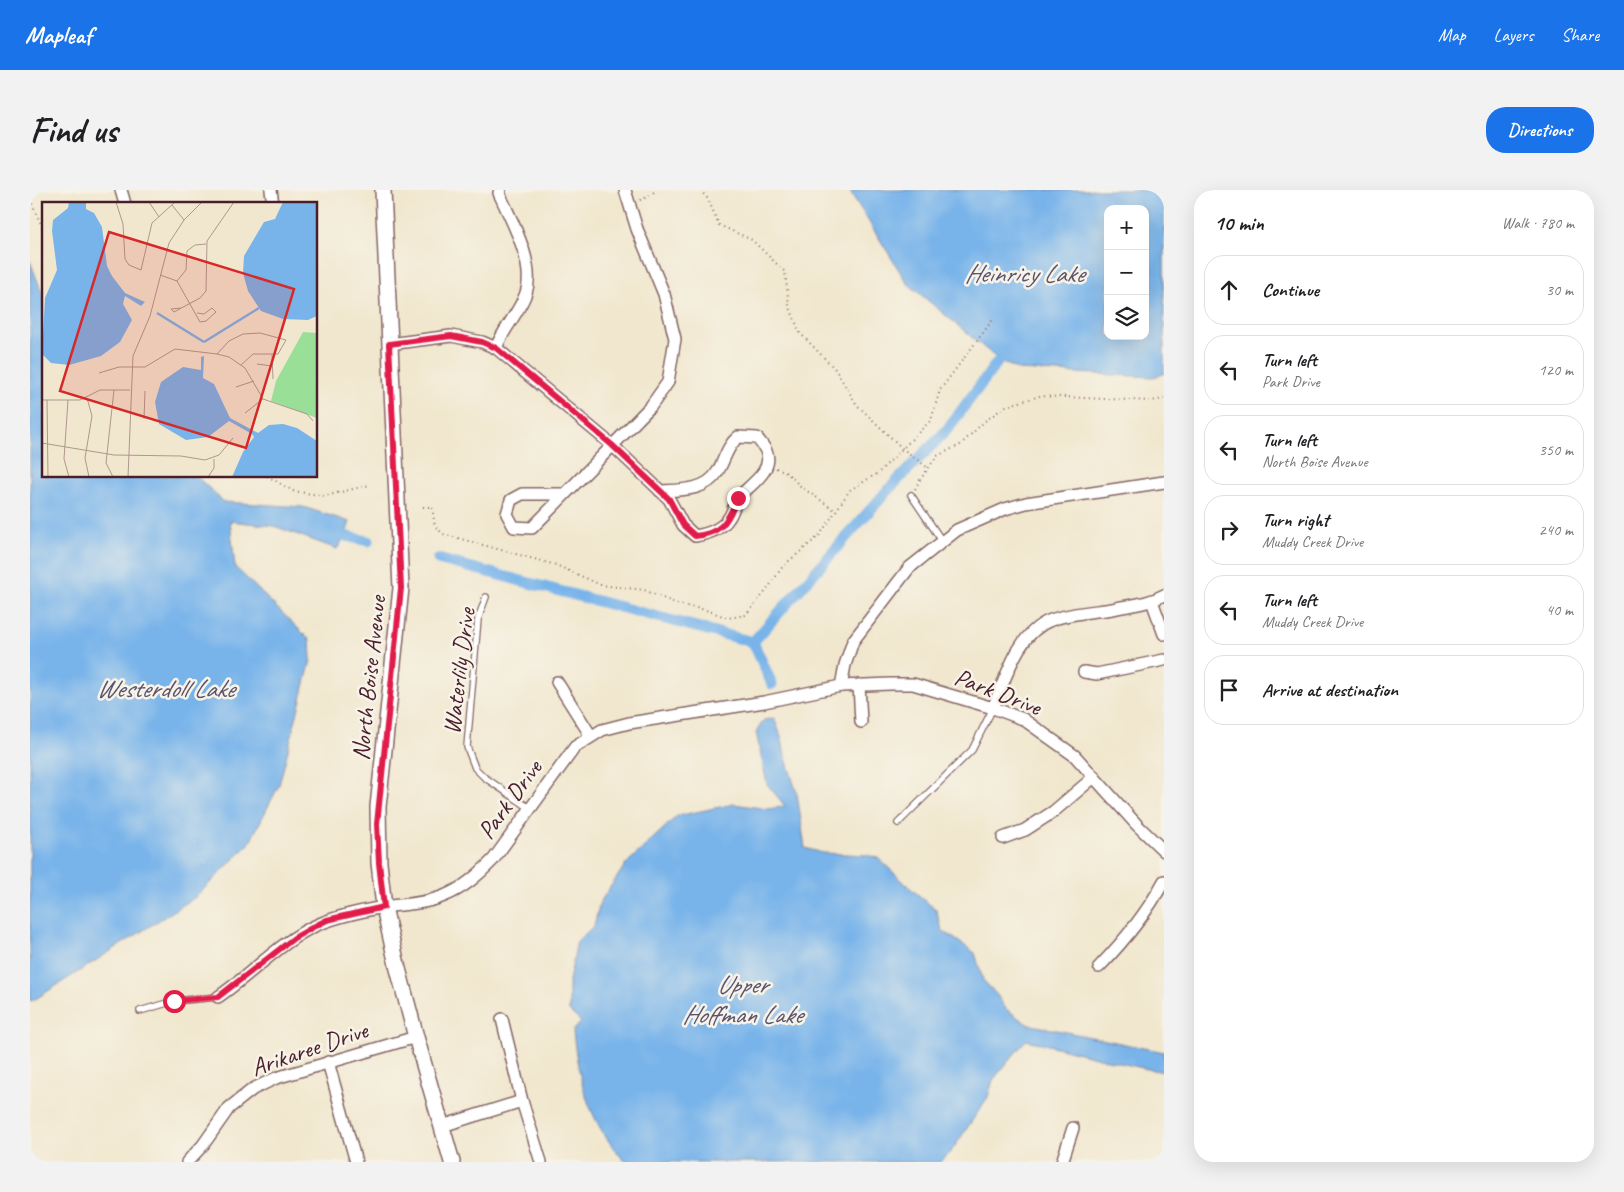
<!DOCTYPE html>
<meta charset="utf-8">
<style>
body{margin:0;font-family:Caveat,sans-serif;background:#f2f2f2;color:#202124}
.controls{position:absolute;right:15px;top:15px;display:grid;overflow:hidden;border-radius:10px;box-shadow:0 5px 20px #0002}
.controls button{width:45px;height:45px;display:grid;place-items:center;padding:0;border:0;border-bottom:1px solid #e0e0e0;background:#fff;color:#202124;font:25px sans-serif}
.stop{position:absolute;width:15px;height:15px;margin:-11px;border:4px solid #e11d48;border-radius:50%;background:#fff}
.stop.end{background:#e11d48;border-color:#fff;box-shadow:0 1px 5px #0008}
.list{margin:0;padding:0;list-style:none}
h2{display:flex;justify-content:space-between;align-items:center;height:65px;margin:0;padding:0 20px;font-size:21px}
h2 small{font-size:16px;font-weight:400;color:#757577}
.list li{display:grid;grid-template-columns:32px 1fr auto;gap:15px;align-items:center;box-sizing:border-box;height:70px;margin:0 10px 10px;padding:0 10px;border:1px solid #e0e0e0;border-radius:20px}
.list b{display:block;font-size:19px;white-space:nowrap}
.list p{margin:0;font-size:16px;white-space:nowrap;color:#757577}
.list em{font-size:16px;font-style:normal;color:#757577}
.icon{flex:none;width:28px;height:28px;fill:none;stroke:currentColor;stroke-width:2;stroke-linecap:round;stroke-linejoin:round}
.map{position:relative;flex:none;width:1134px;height:972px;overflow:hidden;border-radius:20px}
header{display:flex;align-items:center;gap:30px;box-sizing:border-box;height:70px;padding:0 25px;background:#1a73e8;color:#fff}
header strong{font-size:24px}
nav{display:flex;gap:28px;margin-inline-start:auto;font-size:18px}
.intro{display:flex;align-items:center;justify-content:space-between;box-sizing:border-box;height:120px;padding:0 30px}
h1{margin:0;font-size:35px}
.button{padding:12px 22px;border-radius:20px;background:#1a73e8;color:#fff;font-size:18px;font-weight:700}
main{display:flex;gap:30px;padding:0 30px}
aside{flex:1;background:#fff;border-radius:20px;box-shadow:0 5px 20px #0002}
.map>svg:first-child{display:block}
.water{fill:#78b4ea;stroke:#616a8a;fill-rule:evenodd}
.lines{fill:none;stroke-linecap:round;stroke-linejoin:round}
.canal{stroke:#78b4ea;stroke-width:11}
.service-casing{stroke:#846564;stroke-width:8}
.minor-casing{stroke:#846564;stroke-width:14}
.tertiary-casing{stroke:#846564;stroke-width:18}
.path{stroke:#846564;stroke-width:2;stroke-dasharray:1 4;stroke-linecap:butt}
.service{stroke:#fff;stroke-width:5.5}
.minor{stroke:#fff;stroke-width:11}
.tertiary{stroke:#fff;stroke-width:15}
.route{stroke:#e11d48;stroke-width:6}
.labels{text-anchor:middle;stroke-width:5;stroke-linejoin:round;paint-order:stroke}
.street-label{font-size:25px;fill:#4a1f2b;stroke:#f7f3e8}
.water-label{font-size:26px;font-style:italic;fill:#5a536e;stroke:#f7f3e8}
.inset-river{fill:none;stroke:#78b4ea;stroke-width:2.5}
.inset-road{fill:none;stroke:#ae978d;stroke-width:1}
.view{fill:#d62828;fill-opacity:0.15;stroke:#d62828;stroke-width:2.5}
.inset-edge{fill:none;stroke:#4a1f2b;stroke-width:2.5}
</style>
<header>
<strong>Mapleaf</strong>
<nav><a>Map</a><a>Layers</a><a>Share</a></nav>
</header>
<div class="intro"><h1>Find us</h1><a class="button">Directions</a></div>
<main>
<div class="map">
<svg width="1134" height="972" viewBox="0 0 1134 972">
<rect width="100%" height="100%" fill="#f7f3e8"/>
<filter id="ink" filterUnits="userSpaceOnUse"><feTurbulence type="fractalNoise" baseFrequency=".02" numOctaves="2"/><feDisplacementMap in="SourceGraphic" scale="10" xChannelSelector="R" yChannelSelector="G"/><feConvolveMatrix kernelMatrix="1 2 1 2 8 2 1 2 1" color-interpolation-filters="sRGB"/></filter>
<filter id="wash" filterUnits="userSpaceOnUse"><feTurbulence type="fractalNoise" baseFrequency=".0096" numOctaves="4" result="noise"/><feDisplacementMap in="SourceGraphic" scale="20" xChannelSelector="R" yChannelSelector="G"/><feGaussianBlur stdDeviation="1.12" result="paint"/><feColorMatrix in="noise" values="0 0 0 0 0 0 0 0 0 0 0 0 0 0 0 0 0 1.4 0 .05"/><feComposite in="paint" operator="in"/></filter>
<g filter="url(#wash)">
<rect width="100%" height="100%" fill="#f1e7ce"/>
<!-- water -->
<g class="water">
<path d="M819,0H1134V184L1123,187L988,180L969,170L877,93ZM1078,19H1115V146H1078Z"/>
<polygon points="0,71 14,108 14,286 166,286 194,312 273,317 320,332 315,346 307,359 244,336 200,331 205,377 280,450 281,470 249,595 219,654 167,706 4,810 0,811"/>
<path d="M744,528L751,546L755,565L767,604L775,658L793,663L837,665L848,668L878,696L906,720L912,740L945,763L953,790L967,805L976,819L997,834L1134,862V882C1087,874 1042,860 996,850L963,890L958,907L923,959L911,972H596C560,935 548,891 543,841L551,832L539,821V791L547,751L564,736L570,712L596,674L647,626L704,614L738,619L755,616L737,594L726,542L734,530Z"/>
</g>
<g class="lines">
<!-- canal -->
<g class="canal">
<polyline points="315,346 338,351"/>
<polyline points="408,369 723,452"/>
<polyline points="723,452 858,300 916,241 969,170"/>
<polyline points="723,452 742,494"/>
</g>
</g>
</g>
<g filter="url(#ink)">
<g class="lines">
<defs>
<g id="service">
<polyline points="881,305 912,351"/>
<polyline points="456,407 448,429 437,557 445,578 454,587 501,619"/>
<polyline points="868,633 942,560 963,518"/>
<polyline points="110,821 144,811 188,807"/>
</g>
<g id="minor">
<polyline points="91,0 95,14"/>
<polyline points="241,0 243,14"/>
<path d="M359,154L421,146L452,152L466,158L582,255L639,309L653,335L665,346C677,344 691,340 698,329C703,323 704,314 708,308C718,296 745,281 736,261C734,256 730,252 727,248L708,247C697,256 695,269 688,281C677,301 650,300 630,301"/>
<path d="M466,158C473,139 489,123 496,103C506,74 481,30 469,3L470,0"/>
<polyline points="535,304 492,304 481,310 477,324 484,337 502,338 621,216 638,192 645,149 634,104 607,39 595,0"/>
<polyline points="1122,411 1134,444"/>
<polyline points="1054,482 1067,484 1134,470"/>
<polyline points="527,492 561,546"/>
<polyline points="829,495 831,532"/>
<polyline points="811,496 815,475 823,451 879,378 927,340 975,319 996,313 1134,292"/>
<path d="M963,518C976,488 987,443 1021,430C1040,423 1062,422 1082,419C1100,415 1118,414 1134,405"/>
<polyline points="973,648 995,640 1023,622 1064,587"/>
<path d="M1069,777C1094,751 1117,723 1134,691"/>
<path d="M188,807C219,786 254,749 287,735C307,726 332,721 354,717C374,714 395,714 414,706C434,698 448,685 463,670L545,557L572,540L599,533L734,512L811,496L860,494H883L963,518L993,529L1045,566L1107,635L1134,661"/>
<polyline points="472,829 492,911 511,972"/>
<polyline points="298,872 326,972"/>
<polyline points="412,936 492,911"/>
<polyline points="157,972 173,955 199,918 223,899 246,888 386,847"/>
<polyline points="1032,972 1043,938"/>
</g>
<polyline id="tertiary" points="353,0 371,398 348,617 349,673 354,717 367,775 386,847 422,972"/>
</defs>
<!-- service casing -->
<use href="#service" class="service-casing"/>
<!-- minor casing -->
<use href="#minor" class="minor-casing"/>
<!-- tertiary casing -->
<use href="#tertiary" class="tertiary-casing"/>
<!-- path -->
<g class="path">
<polyline points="670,0 678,9 689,35 722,50 755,82 759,115 770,143 805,179 827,215 873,259 898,278"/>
<polyline points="0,9 14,41"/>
<polyline points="610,10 617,7 627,0"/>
<path d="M746,278C759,281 764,292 774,299C785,306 795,313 806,321"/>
<polyline points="237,286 263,301 295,306 339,295"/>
<polyline points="885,299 890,290 907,266 930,255 955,231 976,216 1010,206 1121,211 1134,209"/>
<polyline points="393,317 402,317 405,336 413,344 526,375 571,395 614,400 647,414 676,420 698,428 716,425 736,401 753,376 789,346 820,300 848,283 901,230 910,200 964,128"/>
</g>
<!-- service -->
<use href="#service" class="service"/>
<!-- minor -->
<use href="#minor" class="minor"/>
<!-- tertiary -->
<use href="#tertiary" class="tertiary"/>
</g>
</g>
<g class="lines" filter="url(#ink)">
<!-- route -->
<path class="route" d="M144,811L188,807L264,748L285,736L297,730L354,717L349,673L347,634L371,398L359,154L421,146L452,152L466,158L582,255L639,309L653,335L665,346C693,343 697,331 708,308"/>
</g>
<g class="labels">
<!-- street labels -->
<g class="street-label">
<text transform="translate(428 481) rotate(-83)" y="9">Waterlily Drive</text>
<text transform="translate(338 488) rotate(-84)" y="9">North Boise Avenue</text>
<text transform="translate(968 501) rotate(21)" y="9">Park Drive</text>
<text transform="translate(479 609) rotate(-54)" y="9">Park Drive</text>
<text transform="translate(279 858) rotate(-19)" y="9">Arikaree Drive</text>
</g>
<!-- water labels -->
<g class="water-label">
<text x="994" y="92">Heinricy Lake</text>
<text x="135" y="507">Westerdoll Lake</text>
<text x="712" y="803">Upper<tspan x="712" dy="30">Hoffman Lake</tspan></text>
</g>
</g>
<!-- overview -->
<g transform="translate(12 12)">
<rect width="275" height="275" fill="#f1e7ce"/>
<path d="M261,130L275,131V216L229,199L234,179Z" fill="#99df98"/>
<path d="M27,0H44V7L52,11L60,25L65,64L70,74L83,91L103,100L99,104L83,94L81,102L90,118L78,140L59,154L27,163L9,161L0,152L3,96L15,68L10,29L11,18L26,6ZM241,0H275V114L266,118L241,117L219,109L206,89L201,71L202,54L222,20L233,17ZM162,154L161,176L172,182L188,216L216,231L227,223L241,222L255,226L275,239V275H190L201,250L212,235L210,232L187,219L166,235L144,238L117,222L113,200L119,180L141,165L159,168V155Z" fill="#78b4ea"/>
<path class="inset-river" d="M115,111L162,140M162,140L217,106"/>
<path class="inset-road" d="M74,0L81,22L83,57L87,63L99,68L110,21L133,0M107,0L117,15M130,3L142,18M118,73L135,79L158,120L164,119L174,110L170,106L162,112L155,111M135,79L144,68L145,49L153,43L164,42M139,106L129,107L132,110L158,96L164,89L165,39L192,0M175,152L187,139L201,132L218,131L244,138L236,152H211L199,163M230,153L231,177M215,162L230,164M57,171L77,165H103L133,147L175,152L187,155L203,166L221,197L265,212L271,219M194,185L212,179M45,196L50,214L43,256L47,275M0,198H38L58,188H88M5,198L6,275M26,198L22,257L27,275M203,211L221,197M102,217L103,189M0,241L72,253L139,254L163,258L177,253L191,236M71,275L64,261L72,188M86,275L91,154L108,114L127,41L142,18L160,0M166,275L172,266V257"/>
<path class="view" d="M67,30L252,87L204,246L18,189Z"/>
<rect width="275" height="275" class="inset-edge"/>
</g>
</svg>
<div class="controls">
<button>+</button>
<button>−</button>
<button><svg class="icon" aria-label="layers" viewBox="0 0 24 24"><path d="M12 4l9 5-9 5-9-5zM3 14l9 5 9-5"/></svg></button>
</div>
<div class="stop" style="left:144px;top:811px"></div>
<div class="stop end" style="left:708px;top:308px"></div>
</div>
<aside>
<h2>10 min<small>Walk · 780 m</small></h2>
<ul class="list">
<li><svg class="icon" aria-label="ahead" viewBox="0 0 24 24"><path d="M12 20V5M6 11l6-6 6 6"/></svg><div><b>Continue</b></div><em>30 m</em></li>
<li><svg class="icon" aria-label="left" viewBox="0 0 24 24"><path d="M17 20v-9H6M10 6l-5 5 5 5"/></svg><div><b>Turn left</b><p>Park Drive</p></div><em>120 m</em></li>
<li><svg class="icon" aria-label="left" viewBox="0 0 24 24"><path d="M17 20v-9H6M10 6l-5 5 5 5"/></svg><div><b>Turn left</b><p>North Boise Avenue</p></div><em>350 m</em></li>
<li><svg class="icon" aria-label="right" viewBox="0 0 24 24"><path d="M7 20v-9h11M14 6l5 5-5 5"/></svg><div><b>Turn right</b><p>Muddy Creek Drive</p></div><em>240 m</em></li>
<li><svg class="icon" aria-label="left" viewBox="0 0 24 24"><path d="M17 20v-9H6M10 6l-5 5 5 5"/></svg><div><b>Turn left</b><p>Muddy Creek Drive</p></div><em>40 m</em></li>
<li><svg class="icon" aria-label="arrive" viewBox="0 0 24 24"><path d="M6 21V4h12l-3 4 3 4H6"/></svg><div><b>Arrive at destination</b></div></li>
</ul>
</aside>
</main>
